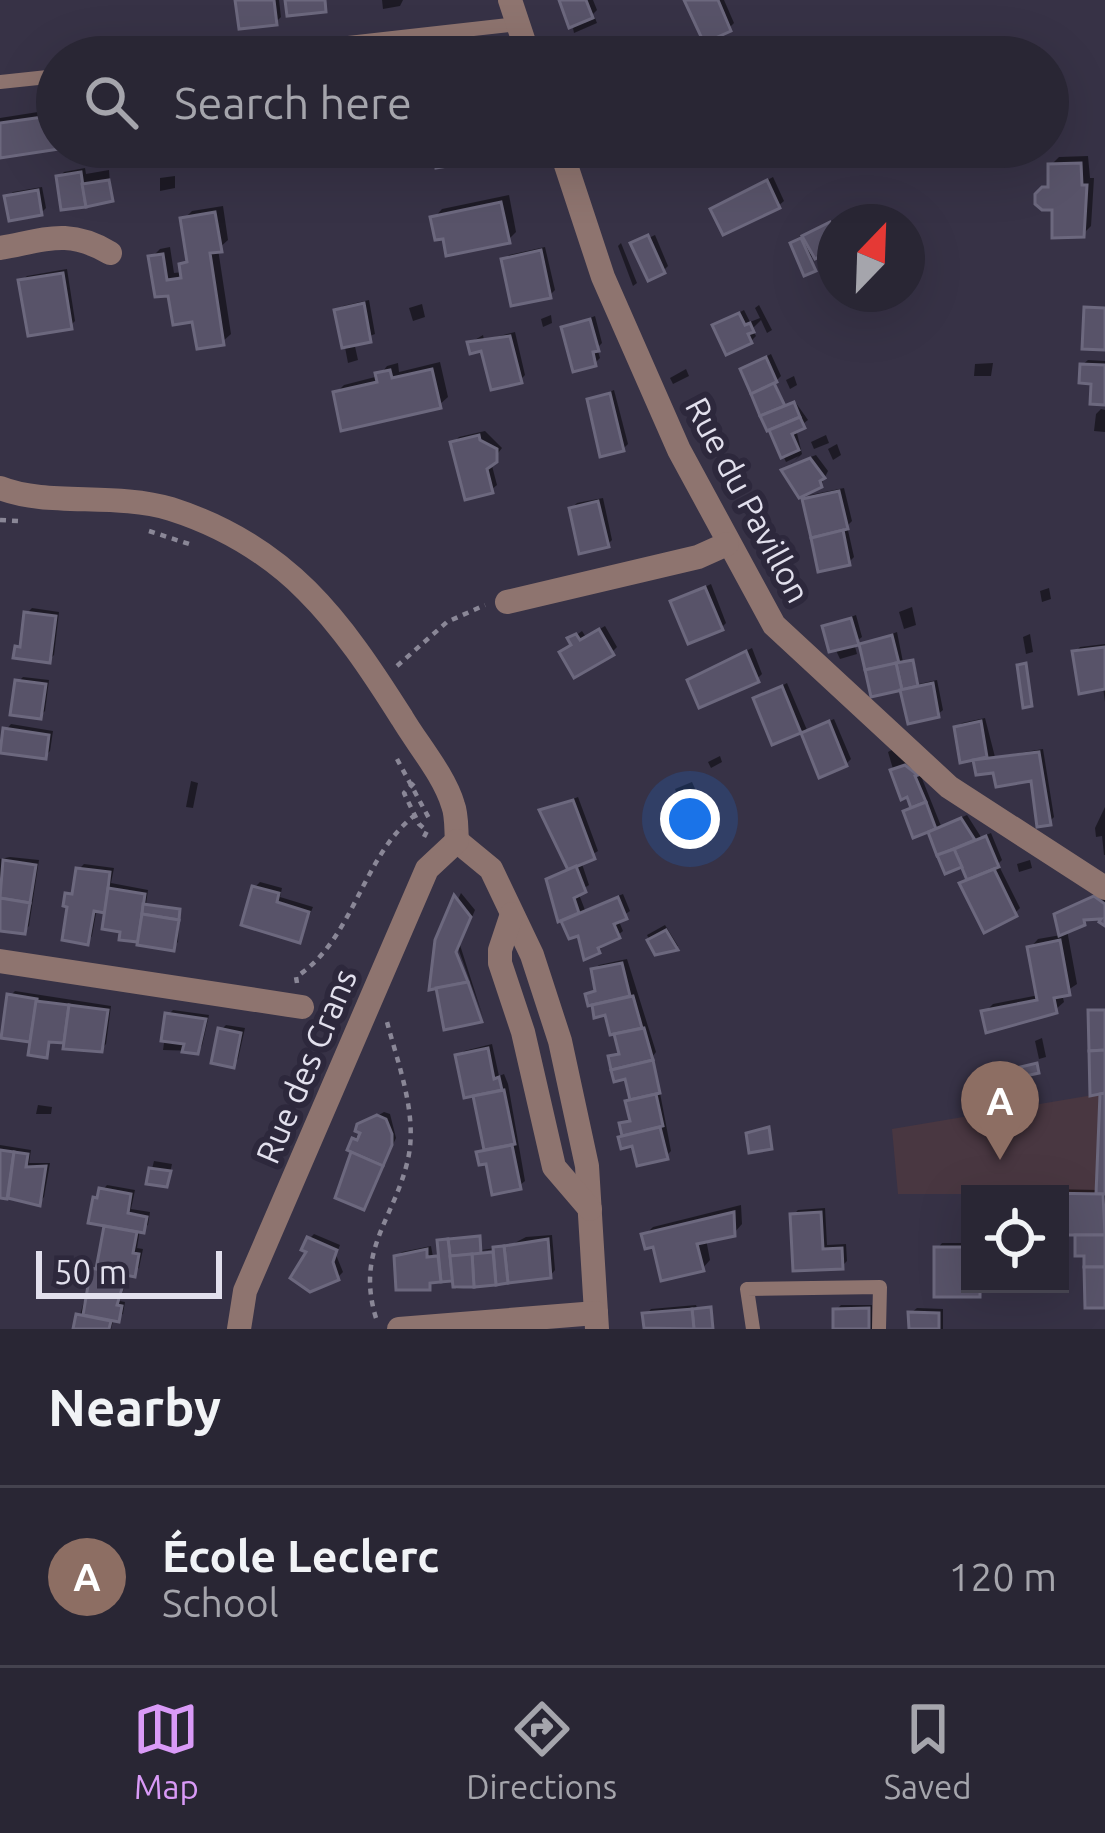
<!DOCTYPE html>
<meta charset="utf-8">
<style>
body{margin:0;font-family:Ubuntu,sans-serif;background:#353240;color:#f1f3f6}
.controls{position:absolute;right:36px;bottom:36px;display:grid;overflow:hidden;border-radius:0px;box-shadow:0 12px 48px #0002}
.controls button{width:108px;height:108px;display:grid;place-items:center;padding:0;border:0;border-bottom:3px solid #45434f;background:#292634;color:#f1f3f6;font:60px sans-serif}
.compass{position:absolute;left:817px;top:204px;width:108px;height:108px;border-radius:50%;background:#292634;box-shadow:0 12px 48px #0002;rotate:23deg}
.scale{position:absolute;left:36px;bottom:30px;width:186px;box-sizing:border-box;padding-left:12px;border:6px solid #e2e0ed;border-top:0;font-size:33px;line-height:42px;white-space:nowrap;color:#e2e0ed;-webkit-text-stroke:9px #2d283c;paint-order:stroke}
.you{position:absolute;left:690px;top:819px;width:42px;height:42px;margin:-30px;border:9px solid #fff;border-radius:50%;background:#1a73e8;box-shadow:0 0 0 18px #1a73e833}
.badge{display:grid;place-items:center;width:78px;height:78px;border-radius:50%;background:#d99af7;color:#fff;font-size:39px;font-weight:700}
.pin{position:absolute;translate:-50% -99px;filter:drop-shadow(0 3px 6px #0008)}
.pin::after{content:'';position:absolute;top:63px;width:42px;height:36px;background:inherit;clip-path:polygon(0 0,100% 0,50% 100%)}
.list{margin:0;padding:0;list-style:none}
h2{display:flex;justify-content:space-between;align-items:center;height:156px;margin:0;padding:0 48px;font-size:51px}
h2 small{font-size:39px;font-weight:400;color:#a5a5ac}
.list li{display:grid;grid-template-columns:78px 1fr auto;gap:36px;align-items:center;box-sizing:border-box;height:180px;padding:0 48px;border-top:3px solid #45434f}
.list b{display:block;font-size:45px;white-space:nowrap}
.list p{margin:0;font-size:39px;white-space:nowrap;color:#a5a5ac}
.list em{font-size:39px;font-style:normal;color:#a5a5ac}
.icon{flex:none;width:66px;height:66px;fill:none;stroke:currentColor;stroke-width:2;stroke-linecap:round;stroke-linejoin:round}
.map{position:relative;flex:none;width:1105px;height:1329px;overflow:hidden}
.search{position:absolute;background:#292634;box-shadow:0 12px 48px #0002;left:36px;right:36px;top:36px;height:132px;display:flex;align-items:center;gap:30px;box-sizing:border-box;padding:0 42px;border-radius:66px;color:#a5a5ac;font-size:45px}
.sheet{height:336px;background:#292634}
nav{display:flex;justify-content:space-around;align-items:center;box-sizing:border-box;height:168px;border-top:3px solid #45434f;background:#292634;font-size:33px;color:#a5a5ac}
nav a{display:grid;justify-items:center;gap:6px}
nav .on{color:#d99af7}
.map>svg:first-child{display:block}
.education{fill:#493741}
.shadow{fill:#0007;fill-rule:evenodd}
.building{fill:#585369;stroke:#6c687e;stroke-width:3}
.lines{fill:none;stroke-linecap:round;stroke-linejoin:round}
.path{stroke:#8a8797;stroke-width:4.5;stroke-dasharray:6 6;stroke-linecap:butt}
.service{stroke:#8e746f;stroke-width:14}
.minor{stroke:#8e746f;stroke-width:24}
.labels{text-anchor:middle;stroke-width:12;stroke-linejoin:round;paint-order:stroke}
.street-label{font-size:33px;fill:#e2e0ed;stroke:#2d283c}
</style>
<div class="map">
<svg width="1105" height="1329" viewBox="0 0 1105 1329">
<rect width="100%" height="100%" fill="#373246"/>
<!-- education -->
<polygon class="education" points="1105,1093 1105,1194 898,1194 892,1129"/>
<!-- shadow -->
<g class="shadow">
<polygon points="238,0 279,0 281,17 276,22"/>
<polygon points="382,0 403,0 400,6 383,9"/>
<polygon points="562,0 593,0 597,10 584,23 595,18 597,23 574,33 573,28 580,21"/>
<polygon points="687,0 724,0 734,23 729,28"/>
<polygon points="656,42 661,42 665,56 621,57 625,49 635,45 638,50"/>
<polygon points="57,109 57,146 0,155 0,118"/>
<polygon points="1088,156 1090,178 1094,178 1091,226 1083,234 1038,195 1051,182 1051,165 1059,157"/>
<polygon points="85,168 86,174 109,170 111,199 59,177 64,172"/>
<polygon points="175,176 175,188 160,191 160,178"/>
<polygon points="773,177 784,201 778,206 714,209"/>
<polygon points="42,187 46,208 41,213 7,197 13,192"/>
<polygon points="509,195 516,232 508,240 445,235 434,218 442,209"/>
<polygon points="223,206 228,240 218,249 231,334 222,342 171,292 152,257 160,249 170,247 174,273 183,272 182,265 189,258 184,219 192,211"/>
<polygon points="835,219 835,245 811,257 814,269 795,242"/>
<polygon points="655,235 668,266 663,271 636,244"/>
<polygon points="621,243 637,283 633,286 618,246"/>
<polygon points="545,247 555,290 550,295 504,260 509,255"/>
<polygon points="67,269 75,321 70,326 21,281 27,276"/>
<polygon points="369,300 375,334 354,342 358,360 348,363 338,311 343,306"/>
<polygon points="422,304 425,317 413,321 409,308"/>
<polygon points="759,305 772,330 767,333 761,320 752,329 756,336 751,341 716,325 744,310 750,322 760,318 755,308"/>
<polygon points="551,315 552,323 543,327 541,319"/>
<polygon points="595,316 602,343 597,348 600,358 595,363 565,328"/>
<polygon points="515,332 525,375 520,380 483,348 470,343 483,335 484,340"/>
<path d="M771,354L781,376L775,382L786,407L796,403L808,420L796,429L802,454L790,465L816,455L828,471L821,485L785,471L799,456L786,462L743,369ZM800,414L802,420L775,431V424Z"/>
<polygon points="1088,360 1105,361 1105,402 1082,365"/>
<polygon points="440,362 448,397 439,405 336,393 344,385 379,376 387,366 398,363 399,372"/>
<polygon points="993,363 991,376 974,376 975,364"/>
<polygon points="686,369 689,376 673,384 670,378"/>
<polygon points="794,376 797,385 790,389 786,380"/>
<polygon points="614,390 628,444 623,449 590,400"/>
<polygon points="1101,409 1105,410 1105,451 1105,432 1094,431 1096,414"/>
<polygon points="485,431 502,448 491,462 497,485 491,490 454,442 459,437"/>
<polygon points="826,435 829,443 814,449 811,442"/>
<polygon points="837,444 841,455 833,460 828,449"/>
<polygon points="844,488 852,521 847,526 854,557 849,562 805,500 810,495"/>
<polygon points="603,498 612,540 607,545 572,508 577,503"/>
<polygon points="711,584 726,623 721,628 674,602"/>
<polygon points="1049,588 1051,599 1042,602 1040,591"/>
<polygon points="912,607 916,625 904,629 899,612"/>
<polygon points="32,608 59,612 54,655 49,660 18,648 23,642 27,613"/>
<polygon points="856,615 862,637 854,643 857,654 840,659 825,627"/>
<polygon points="605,626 617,647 612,652 574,644 571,639 582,631 586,637"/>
<polygon points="897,632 903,662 914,660 919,684 937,680 943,710 937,715 902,687 863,645"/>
<polygon points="1030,634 1033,652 1026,654 1023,637"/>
<polygon points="1105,644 1105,702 1103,687 1075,652 1080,647"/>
<polygon points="752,648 762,674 757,679 718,665"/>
<polygon points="23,677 49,680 45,711 40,716 18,682"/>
<polygon points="787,683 807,730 834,719 851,759 846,764 820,774 802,730 774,741 757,699"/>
<polygon points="985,718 995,757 1043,749 1054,817 1049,822 1034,778 995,769 978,772 976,757 957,728 962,723"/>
<polygon points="11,724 53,731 50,751 45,756 6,730"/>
<polygon points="897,747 919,771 941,826 967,815 981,837 991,833 1002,860 998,864 1020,908 1015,913 963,884 969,877 963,862 929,828 906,812 913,805 893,769 888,752"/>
<polygon points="720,756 722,762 711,768 708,762"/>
<polygon points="191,781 198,783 193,808 186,807"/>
<polygon points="692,782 696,791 679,799 675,789"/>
<polygon points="578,797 598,851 581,861 589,885 578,892 585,910 623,894 630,911 618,919 623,931 599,950 580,931 570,935 556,908 550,880 570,868 542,811"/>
<polygon points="1105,807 1105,855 1104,855 1102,836 1096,837 1095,828"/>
<polygon points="10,857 39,860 29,926 24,931 0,928 0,859"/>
<polygon points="1030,860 1032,868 1019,872 1017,864"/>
<polygon points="84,864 114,868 111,883 148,890 146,904 180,908 178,942 173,947 123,929 108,911 97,908 92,936 87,942 67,894 76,890 79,869"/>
<polygon points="260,882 282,888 280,897 313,907 299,940 255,887"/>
<polygon points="1100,892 1105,896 1105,916 1089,917 1067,930 1077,984 1062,994 1064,1002 1055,1010 985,1012 993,1004 1039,995 1030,948 1038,939 1061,935 1058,915"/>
<polygon points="461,893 475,910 460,945 483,1017 454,937 438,940"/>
<polygon points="665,925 678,946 656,952 647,935"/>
<polygon points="627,959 656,1052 653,1056 671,1151 666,1156 634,1143 624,1145 622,1124 632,1118 627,1076 611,1057 621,1051 607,1012 597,1014 589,995 598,989 594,970 599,965"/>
<polygon points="15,991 111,1006 106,1044 101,1049 52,1039 46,1055 10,996"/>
<polygon points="173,1010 209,1015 202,1046 197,1051 163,1050 168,1015"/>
<polygon points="226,1025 245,1028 238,1059 233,1064 221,1030"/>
<polygon points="1042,1038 1046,1057 1039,1059 1035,1041"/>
<polygon points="492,1044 499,1076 504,1074 508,1084 525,1181 519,1186 479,1153 484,1148 475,1092 459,1056 464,1051"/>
<polygon points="1105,1093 1105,1305 1078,1232 1060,1211 1060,1194 1045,1194 1050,1189 1099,1190"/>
<polygon points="38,1105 52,1107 51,1114 36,1114"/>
<polygon points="384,1112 390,1114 396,1138 364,1207 339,1197 355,1151 354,1139 363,1131 360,1126"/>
<polygon points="0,1145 31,1150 29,1163 50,1163 44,1197 39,1203 26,1197 0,1195"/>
<polygon points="154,1161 172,1164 168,1182 149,1181"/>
<polygon points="107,1185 135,1190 131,1209 150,1212 148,1225 140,1229 137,1248 143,1249 139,1268 129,1272 120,1301 125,1302 123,1314 114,1318 111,1329 76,1329 93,1270 100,1263 107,1223 96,1198"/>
<polygon points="741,1205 742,1224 734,1233 706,1239 710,1260 702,1269 645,1235 653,1227"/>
<polygon points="825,1208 827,1245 846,1244 847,1261 842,1266 796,1268 793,1215 798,1210"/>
<polygon points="314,1234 340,1245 336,1255 343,1272 338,1277 310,1250 309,1239"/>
<path d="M552,1235L555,1270L550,1276L456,1289L440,1241L480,1236L482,1250L509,1246L526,1237ZM506,1248L507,1254L473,1257L480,1251Z"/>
<polygon points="942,1243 970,1243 970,1284 984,1284 979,1294 937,1249"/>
<polygon points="431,1246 437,1279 441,1279 434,1280 429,1287 397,1257 402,1252"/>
<polygon points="696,1305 697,1308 712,1307 714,1329 651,1329 646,1315 651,1309"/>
<polygon points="841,1305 872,1305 872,1329 836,1329 836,1310"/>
<polygon points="917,1308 943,1309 943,1329 912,1329 911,1313"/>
</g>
<!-- building -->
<g class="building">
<polygon points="235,0 274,0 277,25 239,29"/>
<polygon points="285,0 325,0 326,12 287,16"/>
<polygon points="559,0 586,0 593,18 569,28"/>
<polygon points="684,0 718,0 731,31 704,43"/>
<polygon points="57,115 57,147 72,147 0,158 0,123"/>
<polygon points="77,147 134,147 135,150 78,157"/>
<polygon points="434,147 481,147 483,160 436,168"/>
<polygon points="1081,163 1082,185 1087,185 1084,237 1052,238 1052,210 1042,210 1035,204 1035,194 1042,187 1048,187 1048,164"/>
<polygon points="81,172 86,207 61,210 56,176"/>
<polygon points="109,180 113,201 86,207 82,184"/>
<polygon points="767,180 780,208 723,235 710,209"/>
<polygon points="38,190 42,215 9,221 4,196"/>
<polygon points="501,202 510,243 446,256 443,239 435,240 430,217"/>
<polygon points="215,212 222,252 210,253 224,345 197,349 192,322 173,325 168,296 155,297 148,256 163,254 167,280 181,278 179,264 187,262 180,218"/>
<polygon points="830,222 835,233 835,248 815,259 802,236"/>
<polygon points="648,235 665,273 648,281 630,243"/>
<polygon points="801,238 816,271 804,276 790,243"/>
<polygon points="541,250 551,298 511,306 501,259"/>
<polygon points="63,273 72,329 28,336 18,280"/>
<polygon points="364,303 371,342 342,348 334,310"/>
<polygon points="1084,307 1105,308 1105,350 1082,349"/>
<polygon points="739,313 745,325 750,323 754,332 748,334 752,343 726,355 712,325"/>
<polygon points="590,319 599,351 593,352 596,366 573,372 561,327"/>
<polygon points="510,336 522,383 491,390 481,351 470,354 467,342"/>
<polygon points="766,357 777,382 751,394 740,369"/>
<polygon points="1080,364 1105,365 1105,405 1090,404 1091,384 1079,383"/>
<polygon points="432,369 441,408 341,431 333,392 377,382 375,373 390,370 392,378"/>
<polygon points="774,383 785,406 760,416 751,394"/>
<polygon points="610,393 624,451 600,457 587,399"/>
<polygon points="794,402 800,417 767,431 760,416"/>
<polygon points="800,417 805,428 792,434 799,450 781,458 769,430"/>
<polygon points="479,435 480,440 497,449 497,462 487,469 493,493 465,500 450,442"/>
<polygon points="810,458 825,478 820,481 822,487 799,498 781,470"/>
<polygon points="839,491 848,529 811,538 802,499"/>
<polygon points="598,501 609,547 579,554 569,508"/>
<polygon points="843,530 850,565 818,572 811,538"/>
<polygon points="705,587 723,630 688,644 670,601"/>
<polygon points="24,612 56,616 50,663 13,658 15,646 20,647"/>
<polygon points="851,618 859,645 829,652 822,626"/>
<polygon points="599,629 614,655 574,678 559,652 571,645 567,638 576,634 580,640"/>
<polygon points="892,635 899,663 865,670 859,644"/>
<polygon points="1105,647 1105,689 1079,694 1072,651"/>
<polygon points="746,651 759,682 699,708 687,680"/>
<polygon points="913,660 918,686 902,690 896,663"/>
<polygon points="896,663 902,690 871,697 865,670"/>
<polygon points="1026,663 1032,706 1023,708 1017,665"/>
<polygon points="15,680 46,684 41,719 10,715"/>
<polygon points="933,683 939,717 908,724 900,690"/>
<polygon points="782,686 801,733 772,745 753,698"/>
<polygon points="829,721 847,766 819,778 801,733"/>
<polygon points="981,721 987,757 960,763 954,727"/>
<polygon points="3,728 49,735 46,759 0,753"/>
<polygon points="1039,752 1051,825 1037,827 1031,781 996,787 993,773 976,775 973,760"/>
<polygon points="905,765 918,775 915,776 926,802 911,808 907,797 901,800 890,770"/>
<polygon points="573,800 595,859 568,870 539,810"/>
<polygon points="926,802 936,829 913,838 903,811"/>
<polygon points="961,818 975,840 937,856 928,832"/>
<polygon points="986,836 999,867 967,880 954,849"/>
<polygon points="954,849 962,867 945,874 937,855"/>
<polygon points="3,860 36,865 30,903 0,898"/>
<polygon points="576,866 586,892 574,898 579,913 558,922 546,879"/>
<polygon points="76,868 110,872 105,913 94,911 88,945 62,940 67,907 63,906 65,893 72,894"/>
<polygon points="994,869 1017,916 984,933 959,883"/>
<polygon points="252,886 279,893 277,902 309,912 300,943 241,925"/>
<polygon points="108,888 145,894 138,942 119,940 120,932 102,929"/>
<polygon points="454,895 471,917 456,952 468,982 429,990 435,940"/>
<polygon points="1094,896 1105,904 1105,926 1099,922 1101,919 1084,920 1085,925 1059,936 1054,914"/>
<polygon points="618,897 627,919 614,924 620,938 598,948 600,953 584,960 578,936 569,939 561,921"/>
<polygon points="0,898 30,903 25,934 0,931"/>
<polygon points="143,904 180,909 179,920 142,914"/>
<polygon points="142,914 179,920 174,951 137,945"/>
<polygon points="666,930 678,950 655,955 647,940"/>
<polygon points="1060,940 1070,995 1054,998 1057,1013 986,1033 981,1011 1037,1000 1027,947"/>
<polygon points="622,963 630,996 588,1006 585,994 595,991 591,969"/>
<polygon points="468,982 482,1022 444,1030 436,988"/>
<polygon points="7,994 37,999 30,1042 1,1038"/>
<polygon points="633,996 642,1028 610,1035 605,1015 594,1018 592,1005"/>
<polygon points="36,1001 69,1005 64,1043 49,1042 47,1058 28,1055"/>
<polygon points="69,1005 108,1010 102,1052 63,1049"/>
<polygon points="1088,1010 1105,1010 1105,1050 1089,1051"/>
<polygon points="165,1013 206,1019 198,1054 182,1052 184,1044 161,1041"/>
<polygon points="218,1028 241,1033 234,1068 211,1063"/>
<polygon points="644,1028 653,1060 611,1070 608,1056 619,1054 614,1034"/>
<polygon points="488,1048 494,1079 499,1077 502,1090 464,1098 455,1055"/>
<polygon points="1105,1050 1105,1093 1090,1096 1089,1051"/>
<polygon points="653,1060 660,1093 630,1100 625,1079 614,1082 611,1070"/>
<polygon points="1037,1063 1039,1073 1002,1081 1000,1072"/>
<polygon points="504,1090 515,1144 484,1150 473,1096"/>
<polygon points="1105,1093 1105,1194 1096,1194 1100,1094"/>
<polygon points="656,1094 663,1126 622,1136 619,1123 630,1121 625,1101"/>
<polygon points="377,1115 386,1119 392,1134 392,1145 383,1166 347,1150 352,1138 357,1140 360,1133 355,1131 357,1124"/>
<polygon points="660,1127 668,1159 637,1166 632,1146 621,1149 618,1137"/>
<polygon points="769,1127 772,1149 749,1153 746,1133"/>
<polygon points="512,1145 521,1189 492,1195 486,1164 479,1165 476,1152"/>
<polygon points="0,1150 14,1152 7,1199 0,1198"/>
<polygon points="14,1152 28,1154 26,1167 46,1166 40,1206 8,1198"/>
<polygon points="351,1152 383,1166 364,1210 335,1198"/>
<polygon points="149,1168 171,1171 167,1187 146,1184"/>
<polygon points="99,1188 131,1194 128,1213 147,1217 144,1233 88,1223 93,1197 97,1198"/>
<polygon points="1042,1193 1103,1194 1105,1235 1065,1235 1060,1194"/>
<polygon points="734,1212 735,1236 697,1244 704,1271 661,1281 653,1247 645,1249 641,1234"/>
<polygon points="821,1212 823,1249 842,1248 843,1269 793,1271 790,1214"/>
<polygon points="104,1226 137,1232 133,1253 139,1254 135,1277 96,1269"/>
<polygon points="1075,1235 1105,1235 1105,1267 1084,1267 1084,1256 1075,1256"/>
<polygon points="480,1236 481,1254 450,1256 448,1239"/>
<polygon points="307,1237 337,1250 333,1262 339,1280 310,1292 290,1278 306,1252 301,1250"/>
<polygon points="448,1239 453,1281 441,1282 437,1240"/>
<polygon points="548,1239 551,1278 508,1283 504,1246"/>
<polygon points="504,1246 508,1283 496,1285 493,1247"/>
<polygon points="934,1247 970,1247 970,1284 980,1284 980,1297 934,1297"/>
<polygon points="427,1249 427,1257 438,1256 441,1282 430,1283 430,1290 396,1290 394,1256"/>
<polygon points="493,1252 496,1285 474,1287 472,1254"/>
<polygon points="472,1254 474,1287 453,1287 450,1256"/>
<polygon points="1084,1267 1105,1267 1105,1308 1085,1308"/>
<polygon points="91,1268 126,1275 117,1305 122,1306 119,1322 83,1315"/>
<polygon points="711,1307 713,1329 694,1329 692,1309"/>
<polygon points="869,1308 869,1329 833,1329 833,1309"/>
<polygon points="692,1309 694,1329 644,1328 642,1313"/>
<polygon points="908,1312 939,1313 939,1329 909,1329"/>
<polygon points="76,1314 111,1321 109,1329 73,1329"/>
</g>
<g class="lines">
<!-- path -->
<g class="path">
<polyline points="0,520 18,521"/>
<polyline points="149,531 189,544"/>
<polyline points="397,666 447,622 485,605"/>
<polyline points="397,759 431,822"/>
<polyline points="414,783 404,793 419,824 427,831 424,837"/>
<path d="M297,983L296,977C354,940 362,856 415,815"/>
<path d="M376,1318C355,1250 395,1218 408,1159C418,1115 398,1064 387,1022"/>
</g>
<!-- service -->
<g class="service">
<polyline points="222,57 518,24"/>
<polyline points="0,82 57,76"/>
<polyline points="753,1329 747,1289 880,1287 879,1329"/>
</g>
<!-- minor -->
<g class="minor">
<polyline points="510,0 529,57"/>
<polyline points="560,147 603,277 679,450 774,625 949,787 1105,888"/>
<path d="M0,248C45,240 68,228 110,253"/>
<path d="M0,488C47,507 115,492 171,509C287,546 340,620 402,718C418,745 444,775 453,805C457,815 456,830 457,841"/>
<polyline points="507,602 698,557 727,544"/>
<polyline points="457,841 491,869 532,955 560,1041 587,1166 597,1329"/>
<polyline points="512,914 500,950 500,963 523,1032 554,1167 590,1209"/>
<polyline points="0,961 302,1007"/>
<polyline points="239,1329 245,1291 427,869 457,841"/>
<polyline points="399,1329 596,1313"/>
</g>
</g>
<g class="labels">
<!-- street labels -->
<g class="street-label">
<text transform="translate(748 500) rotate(62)" y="12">Rue du Pavillon</text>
<text transform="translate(306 1066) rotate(-67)" y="12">Rue des Crans</text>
</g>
</g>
</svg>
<div class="controls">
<button><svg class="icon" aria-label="locate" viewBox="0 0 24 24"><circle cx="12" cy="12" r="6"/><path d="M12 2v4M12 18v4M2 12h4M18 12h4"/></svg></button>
</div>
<svg class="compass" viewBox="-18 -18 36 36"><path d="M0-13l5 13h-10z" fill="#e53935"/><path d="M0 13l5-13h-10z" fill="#a5a5ac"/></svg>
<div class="scale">50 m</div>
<div class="you"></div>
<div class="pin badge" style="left:1000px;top:1160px;background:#8d6e63">A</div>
<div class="search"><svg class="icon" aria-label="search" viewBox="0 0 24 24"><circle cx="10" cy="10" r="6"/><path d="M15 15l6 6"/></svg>Search here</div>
</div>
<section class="sheet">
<h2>Nearby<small></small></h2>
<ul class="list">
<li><span class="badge" style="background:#8d6e63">A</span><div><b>École Leclerc</b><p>School</p></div><em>120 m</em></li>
</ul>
</section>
<nav>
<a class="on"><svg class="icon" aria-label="map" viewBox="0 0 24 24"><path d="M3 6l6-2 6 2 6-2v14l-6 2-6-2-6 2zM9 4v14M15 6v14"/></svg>Map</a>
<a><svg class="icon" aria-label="directions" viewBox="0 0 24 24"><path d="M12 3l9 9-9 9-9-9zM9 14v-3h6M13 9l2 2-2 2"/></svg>Directions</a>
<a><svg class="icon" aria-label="saved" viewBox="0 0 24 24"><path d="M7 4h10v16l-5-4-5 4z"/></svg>Saved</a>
</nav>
